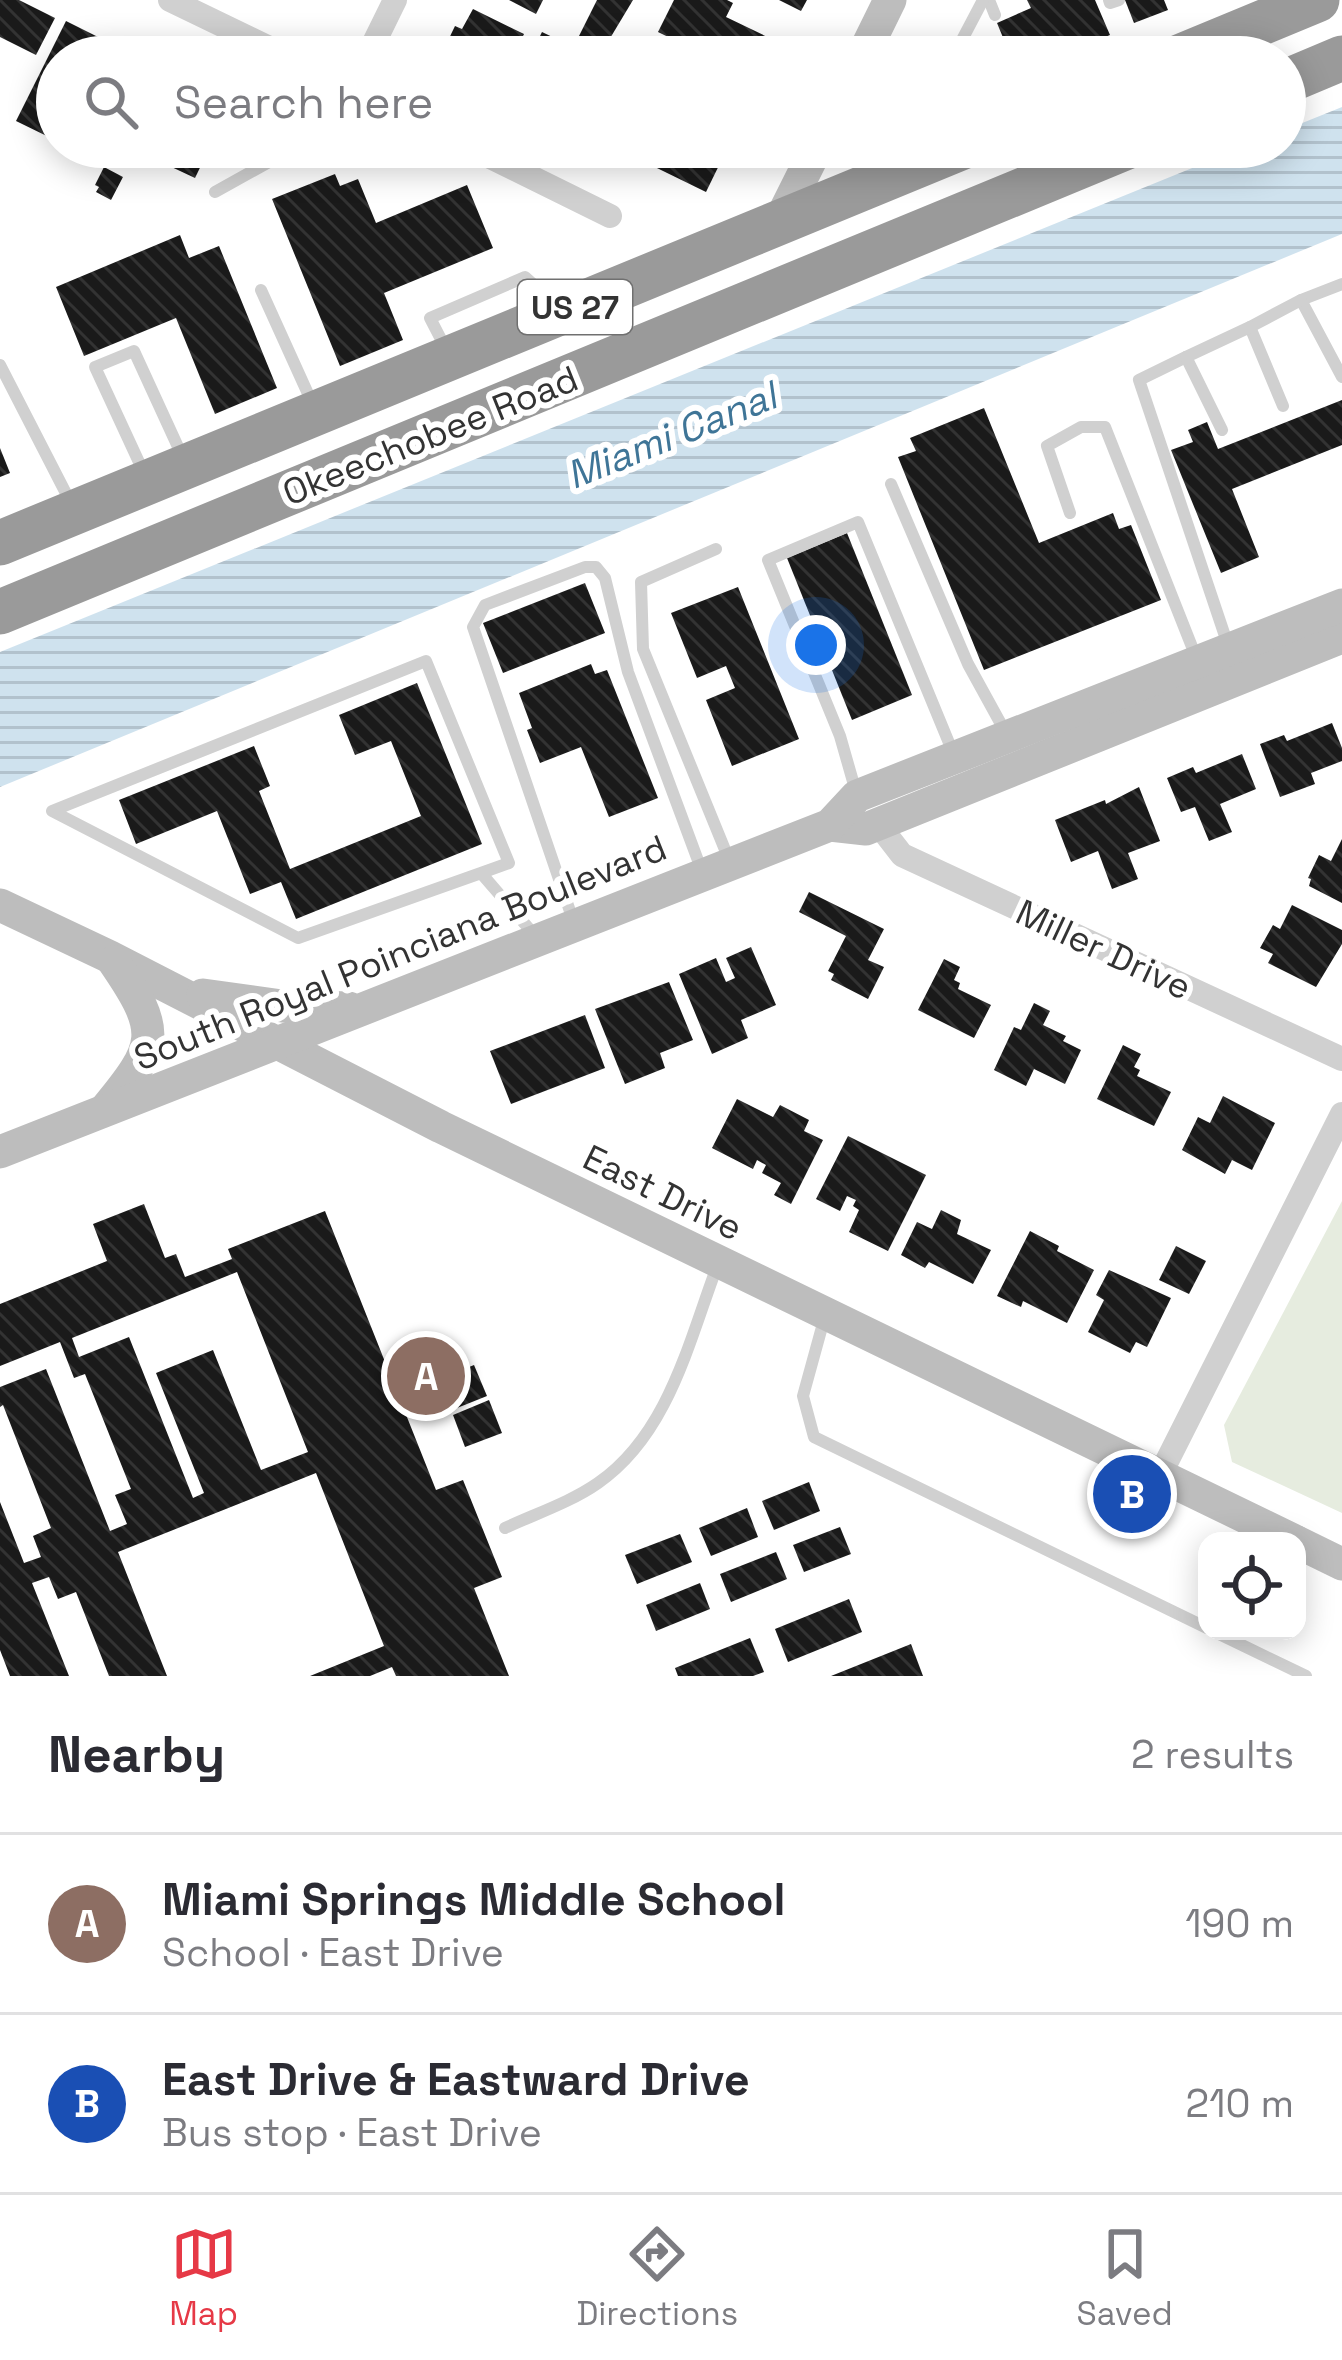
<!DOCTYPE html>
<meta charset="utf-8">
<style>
body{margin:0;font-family:"Space Grotesk",sans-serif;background:#f7f7f7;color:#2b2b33}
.controls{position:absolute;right:36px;bottom:36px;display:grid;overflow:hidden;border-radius:24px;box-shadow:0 6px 30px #0003}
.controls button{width:108px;height:108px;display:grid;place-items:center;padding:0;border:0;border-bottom:3px solid #e1e1e2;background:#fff;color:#2b2b33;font:60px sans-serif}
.you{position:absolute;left:816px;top:645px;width:42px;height:42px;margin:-30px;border:9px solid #fff;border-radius:50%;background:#1a73e8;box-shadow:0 0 0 18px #1a73e833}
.badge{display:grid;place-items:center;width:78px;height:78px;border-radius:50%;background:#e63946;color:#fff;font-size:39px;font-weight:700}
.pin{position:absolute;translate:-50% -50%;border:6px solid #fff;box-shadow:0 3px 12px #0006}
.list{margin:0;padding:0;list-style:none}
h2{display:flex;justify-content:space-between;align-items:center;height:156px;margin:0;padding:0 48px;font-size:51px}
h2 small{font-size:39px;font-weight:400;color:#7c7c81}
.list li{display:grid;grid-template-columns:78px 1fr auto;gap:36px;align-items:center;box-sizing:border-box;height:180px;padding:0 48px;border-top:3px solid #e1e1e2}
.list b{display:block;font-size:45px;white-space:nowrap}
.list p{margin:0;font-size:39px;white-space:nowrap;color:#7c7c81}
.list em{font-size:39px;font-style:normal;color:#7c7c81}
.icon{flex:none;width:66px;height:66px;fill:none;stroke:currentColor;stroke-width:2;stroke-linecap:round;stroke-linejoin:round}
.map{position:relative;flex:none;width:1342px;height:1676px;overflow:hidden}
.search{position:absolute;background:#fff;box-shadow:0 6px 30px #0003;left:36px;right:36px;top:36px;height:132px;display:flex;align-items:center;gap:30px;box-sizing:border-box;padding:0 42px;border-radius:66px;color:#7c7c81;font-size:45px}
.sheet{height:516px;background:#fff}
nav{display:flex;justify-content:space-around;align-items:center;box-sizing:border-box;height:168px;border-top:3px solid #e1e1e2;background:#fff;font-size:33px;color:#7c7c81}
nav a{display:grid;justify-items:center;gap:6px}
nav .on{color:#e63946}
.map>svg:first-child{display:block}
.park{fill:#e6ecdf}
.water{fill:url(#water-rules)}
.building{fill:url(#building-back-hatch);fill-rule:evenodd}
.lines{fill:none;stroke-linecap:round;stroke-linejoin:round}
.lane{stroke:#d0d0d0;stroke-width:12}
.street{stroke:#d0d0d0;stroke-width:24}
.secondary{stroke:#bdbdbd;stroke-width:33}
.highway{stroke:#9a9a9a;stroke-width:45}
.labels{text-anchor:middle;stroke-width:12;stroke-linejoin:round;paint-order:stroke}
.shield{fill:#fff;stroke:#707070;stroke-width:3}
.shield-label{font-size:33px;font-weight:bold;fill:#333}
.street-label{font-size:36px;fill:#333;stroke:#fff}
.water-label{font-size:39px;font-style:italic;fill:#3f7597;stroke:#fff}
</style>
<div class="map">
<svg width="1342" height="1676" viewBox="0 0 1342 1676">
<defs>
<pattern id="water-rules" width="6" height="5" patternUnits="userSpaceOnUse" patternTransform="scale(3)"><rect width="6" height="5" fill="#cfe2ee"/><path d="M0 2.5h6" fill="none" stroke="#b2c2cd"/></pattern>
<pattern id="building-back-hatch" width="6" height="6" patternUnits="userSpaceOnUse" patternTransform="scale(3)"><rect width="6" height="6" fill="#1a1a1a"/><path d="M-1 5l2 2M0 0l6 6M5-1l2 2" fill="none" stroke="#333"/></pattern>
</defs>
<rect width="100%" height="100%" fill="#fff"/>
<!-- park -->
<polygon class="park" points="1342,1201 1342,1513 1232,1462 1224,1425"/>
<!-- water -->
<polygon class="water" points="1342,107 1342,234 0,787 0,652 1244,147 1285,147 1285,130"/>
<!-- building -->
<g class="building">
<polygon points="0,0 19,0 55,18 36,55 0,37"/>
<polygon points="509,0 543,0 536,14"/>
<polygon points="597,0 633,0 603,50 578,38"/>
<polygon points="674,0 727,0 733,3 726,17 784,45 778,57 709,57 658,32"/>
<polygon points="779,0 807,0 801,11"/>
<polygon points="1027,0 1095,0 1110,35 1057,57 1011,57 997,23 1031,8"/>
<polygon points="1125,0 1164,0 1168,10 1134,23"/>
<polygon points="473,9 524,34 513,57 440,57 455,26 462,29"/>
<polygon points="66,21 114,45 108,57 57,57 57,141 16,121"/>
<polygon points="542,32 567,44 560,57 534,48"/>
<polygon points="656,41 688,57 648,57"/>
<polygon points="153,147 210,147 195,178 148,156"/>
<polygon points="614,147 719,147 726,151 706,192"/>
<polygon points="104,167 123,177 111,200 96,192 99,187 95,185"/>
<polygon points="335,174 340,186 358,179 376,223 467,185 493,248 384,293 403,340 340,366 272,199"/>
<polygon points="180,235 189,258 219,246 277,388 215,414 176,318 84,356 56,287"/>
<polygon points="1342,400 1342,445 1232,489 1259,557 1221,573 1171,450 1193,442 1188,430 1207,422 1218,449"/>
<polygon points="984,408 1039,543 1113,513 1119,529 1131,525 1161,600 984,670 898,457 916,451 910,438"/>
<polygon points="0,448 10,473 0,477"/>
<polygon points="847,533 912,695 852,720 787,558"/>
<polygon points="585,583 605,633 503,673 483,623"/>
<polygon points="738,587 799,739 732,766 706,700 735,688 726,666 697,678 671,613"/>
<polygon points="591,664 595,674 607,670 658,798 609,817 581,747 540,763 527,730 532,728 519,693"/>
<polygon points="417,683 482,844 296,919 281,882 250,894 217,811 136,844 119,800 254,746 270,786 259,791 290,869 421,816 391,741 355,755 339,715"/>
<polygon points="1332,723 1342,748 1342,761 1311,773 1315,784 1280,797 1260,744 1284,735 1287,741"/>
<polygon points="1242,754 1256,789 1220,804 1232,832 1209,841 1195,807 1181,812 1167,778 1193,767 1196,773"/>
<polygon points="1139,787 1160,841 1128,853 1138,879 1112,889 1098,851 1071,862 1055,820 1105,800 1106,804"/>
<polygon points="1342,839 1342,903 1309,886 1311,879 1308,878 1319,855 1331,861"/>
<polygon points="809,892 884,929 868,960 884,967 868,999 831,980 834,974 828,971 846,936 799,912"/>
<polygon points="1292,905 1342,930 1342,944 1316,987 1268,963 1273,954 1260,948 1273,925 1280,929"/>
<polygon points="751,947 776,1005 741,1020 748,1038 712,1054 679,974 716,958 726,982 735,978 726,958"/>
<polygon points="944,959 960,967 954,980 960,983 958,989 991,1005 974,1038 918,1010"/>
<polygon points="669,982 693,1040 660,1053 665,1068 625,1084 595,1009"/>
<polygon points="1034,1003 1050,1011 1043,1025 1066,1036 1063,1041 1081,1050 1065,1084 1034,1069 1026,1086 994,1070 1014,1027 1021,1030"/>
<polygon points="585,1015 605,1068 511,1104 490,1051"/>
<polygon points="1123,1045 1141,1054 1134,1067 1140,1070 1137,1076 1171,1092 1154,1126 1097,1099"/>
<polygon points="1223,1096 1275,1123 1252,1170 1232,1160 1225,1174 1182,1150 1198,1117 1210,1123"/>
<polygon points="737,1099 773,1117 780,1105 809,1120 804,1131 823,1140 791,1204 774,1195 781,1183 762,1173 766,1165 757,1160 753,1169 712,1148"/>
<polygon points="848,1136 926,1175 888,1251 849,1232 859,1210 853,1206 856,1200 847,1196 840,1211 816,1199"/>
<path d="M144,1204L165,1258L176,1254L185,1277L232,1259L228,1249L325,1211L436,1490L463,1480L502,1577L474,1588L509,1676H396L392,1667L370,1676H310L384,1646L316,1473L118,1552L167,1676H109L76,1592L58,1599L49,1577L32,1583L69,1676H10L0,1650V1502L24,1563L41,1557L33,1536L51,1528L3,1405L0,1407V1387L46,1369L110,1531L127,1524L115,1495L131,1489L85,1374L74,1378L60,1342L0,1366V1304L107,1261L93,1224ZM237,1272L308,1452L261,1470L213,1350L156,1373L204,1493L193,1498L129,1337L79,1357L72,1338Z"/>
<polygon points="941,1210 961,1220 957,1234 991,1250 973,1284 929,1262 925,1268 901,1255 917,1222 932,1229"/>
<polygon points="1030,1231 1059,1246 1057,1251 1094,1270 1067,1323 1023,1301 1021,1307 997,1296"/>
<polygon points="1176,1246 1206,1261 1189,1294 1159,1280"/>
<polygon points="1109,1270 1171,1298 1147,1347 1136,1342 1130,1353 1088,1332 1104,1300 1096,1295"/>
<polygon points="474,1365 487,1396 452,1410 440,1379"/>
<polygon points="489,1400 502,1433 465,1447 453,1415"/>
<polygon points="809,1482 820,1511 774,1530 762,1501"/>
<polygon points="747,1508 758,1537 711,1556 699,1528"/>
<polygon points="840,1527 851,1554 804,1572 793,1545"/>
<polygon points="680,1534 692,1562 637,1584 625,1555"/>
<polygon points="776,1552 787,1579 731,1602 720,1574"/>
<polygon points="700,1583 710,1609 656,1631 646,1605"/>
<polygon points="849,1599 862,1632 788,1662 775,1629"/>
<polygon points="750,1638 764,1672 753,1676 678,1676 675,1668"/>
<polygon points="911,1644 923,1676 831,1676"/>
</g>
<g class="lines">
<!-- lane -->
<g class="lane">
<polyline points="989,0 995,15"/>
<polyline points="1109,0 1110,3 1119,0"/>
<polyline points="953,57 983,0"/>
<polyline points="215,192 296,147"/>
<polyline points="1342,284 1301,300 1342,377"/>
<polyline points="261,290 314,407"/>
<polyline points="446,349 430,318 525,277 554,303"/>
<polyline points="1186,357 1139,380 1229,648"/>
<polyline points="0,365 73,507"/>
<polyline points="1283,406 1250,327 1301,300"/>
<polyline points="1222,430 1186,357 1250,327"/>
<polyline points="144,473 95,367 134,351 184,460"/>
<polyline points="891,484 968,664 1007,735"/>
<polyline points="1070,513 1047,446 1081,427 1105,427 1198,662"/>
<polyline points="716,549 641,582 643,649 730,862"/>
<polyline points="856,792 840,736 768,560 858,522 954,755"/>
<polyline points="481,873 509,863 426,661 52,811 298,938 481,873 537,938"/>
<polyline points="574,923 473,627 485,605 585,567 596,567 605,578 628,672 703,874"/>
<polyline points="825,1316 803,1396 814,1437 1207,1628"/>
<path d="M505,1528C535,1514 571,1502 598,1483C669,1434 689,1340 718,1264"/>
<polyline points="1213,1631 1306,1676"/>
</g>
<!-- street -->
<g class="street">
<polyline points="170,0 288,57"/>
<polyline points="367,57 395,0"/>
<polyline points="470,147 610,216"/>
<polyline points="878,824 902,855 1342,1059"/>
<polyline points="1160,1475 1342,1114"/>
</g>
<!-- secondary -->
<g class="secondary">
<polyline points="862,57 890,0"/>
<polyline points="779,223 817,147"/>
<polyline points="830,825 866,829 1342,637"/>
<polyline points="0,905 110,957 441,1127 1295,1541"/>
<polyline points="203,995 282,1006 349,1008"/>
<path d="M105,1110C159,1045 162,1032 114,962"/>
<polyline points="0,1152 830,825 857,796 1342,605"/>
<polyline points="1297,1542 1342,1564"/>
</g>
<!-- highway -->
<g class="highway">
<polyline points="1179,57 1317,0"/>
<polyline points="1285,82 1342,58"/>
<polyline points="0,543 963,147"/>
<polyline points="0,612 1127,147"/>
</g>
</g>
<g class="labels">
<!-- shield labels -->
<rect class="shield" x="518" y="280" width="114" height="54" rx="9"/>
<g class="shield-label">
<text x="575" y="319">US 27</text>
</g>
<!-- street labels -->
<g class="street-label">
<text transform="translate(430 435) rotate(-22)" y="13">Okeechobee Road</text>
<text transform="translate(1104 949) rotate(25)" y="13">Miller Drive</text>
<text transform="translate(400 952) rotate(-22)" y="13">South Royal Poinciana Boulevard</text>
<text transform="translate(663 1192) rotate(26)" y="13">East Drive</text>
</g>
<!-- water labels -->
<g class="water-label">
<text transform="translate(671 435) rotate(-22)" y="14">Miami Canal</text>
</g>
</g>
</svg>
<div class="controls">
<button><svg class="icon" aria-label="locate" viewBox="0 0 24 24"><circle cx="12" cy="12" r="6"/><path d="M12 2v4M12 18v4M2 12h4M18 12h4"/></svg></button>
</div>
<div class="you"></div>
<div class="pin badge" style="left:426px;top:1376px;background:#8d6e63">A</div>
<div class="pin badge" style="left:1132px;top:1494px;background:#1a4fb4">B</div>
<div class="search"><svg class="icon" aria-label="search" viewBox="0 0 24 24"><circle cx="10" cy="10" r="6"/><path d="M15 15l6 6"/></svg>Search here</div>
</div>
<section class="sheet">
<h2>Nearby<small>2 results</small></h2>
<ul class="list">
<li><span class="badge" style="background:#8d6e63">A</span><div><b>Miami Springs Middle School</b><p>School · East Drive</p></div><em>190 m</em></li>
<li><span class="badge" style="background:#1a4fb4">B</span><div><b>East Drive &amp; Eastward Drive</b><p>Bus stop · East Drive</p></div><em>210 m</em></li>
</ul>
</section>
<nav>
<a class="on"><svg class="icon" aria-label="map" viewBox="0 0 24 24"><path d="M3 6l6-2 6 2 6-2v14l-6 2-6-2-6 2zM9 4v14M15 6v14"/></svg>Map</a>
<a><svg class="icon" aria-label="directions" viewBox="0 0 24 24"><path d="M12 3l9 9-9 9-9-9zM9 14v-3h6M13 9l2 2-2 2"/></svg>Directions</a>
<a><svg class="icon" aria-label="saved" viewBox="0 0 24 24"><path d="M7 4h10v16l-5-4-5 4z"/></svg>Saved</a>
</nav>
